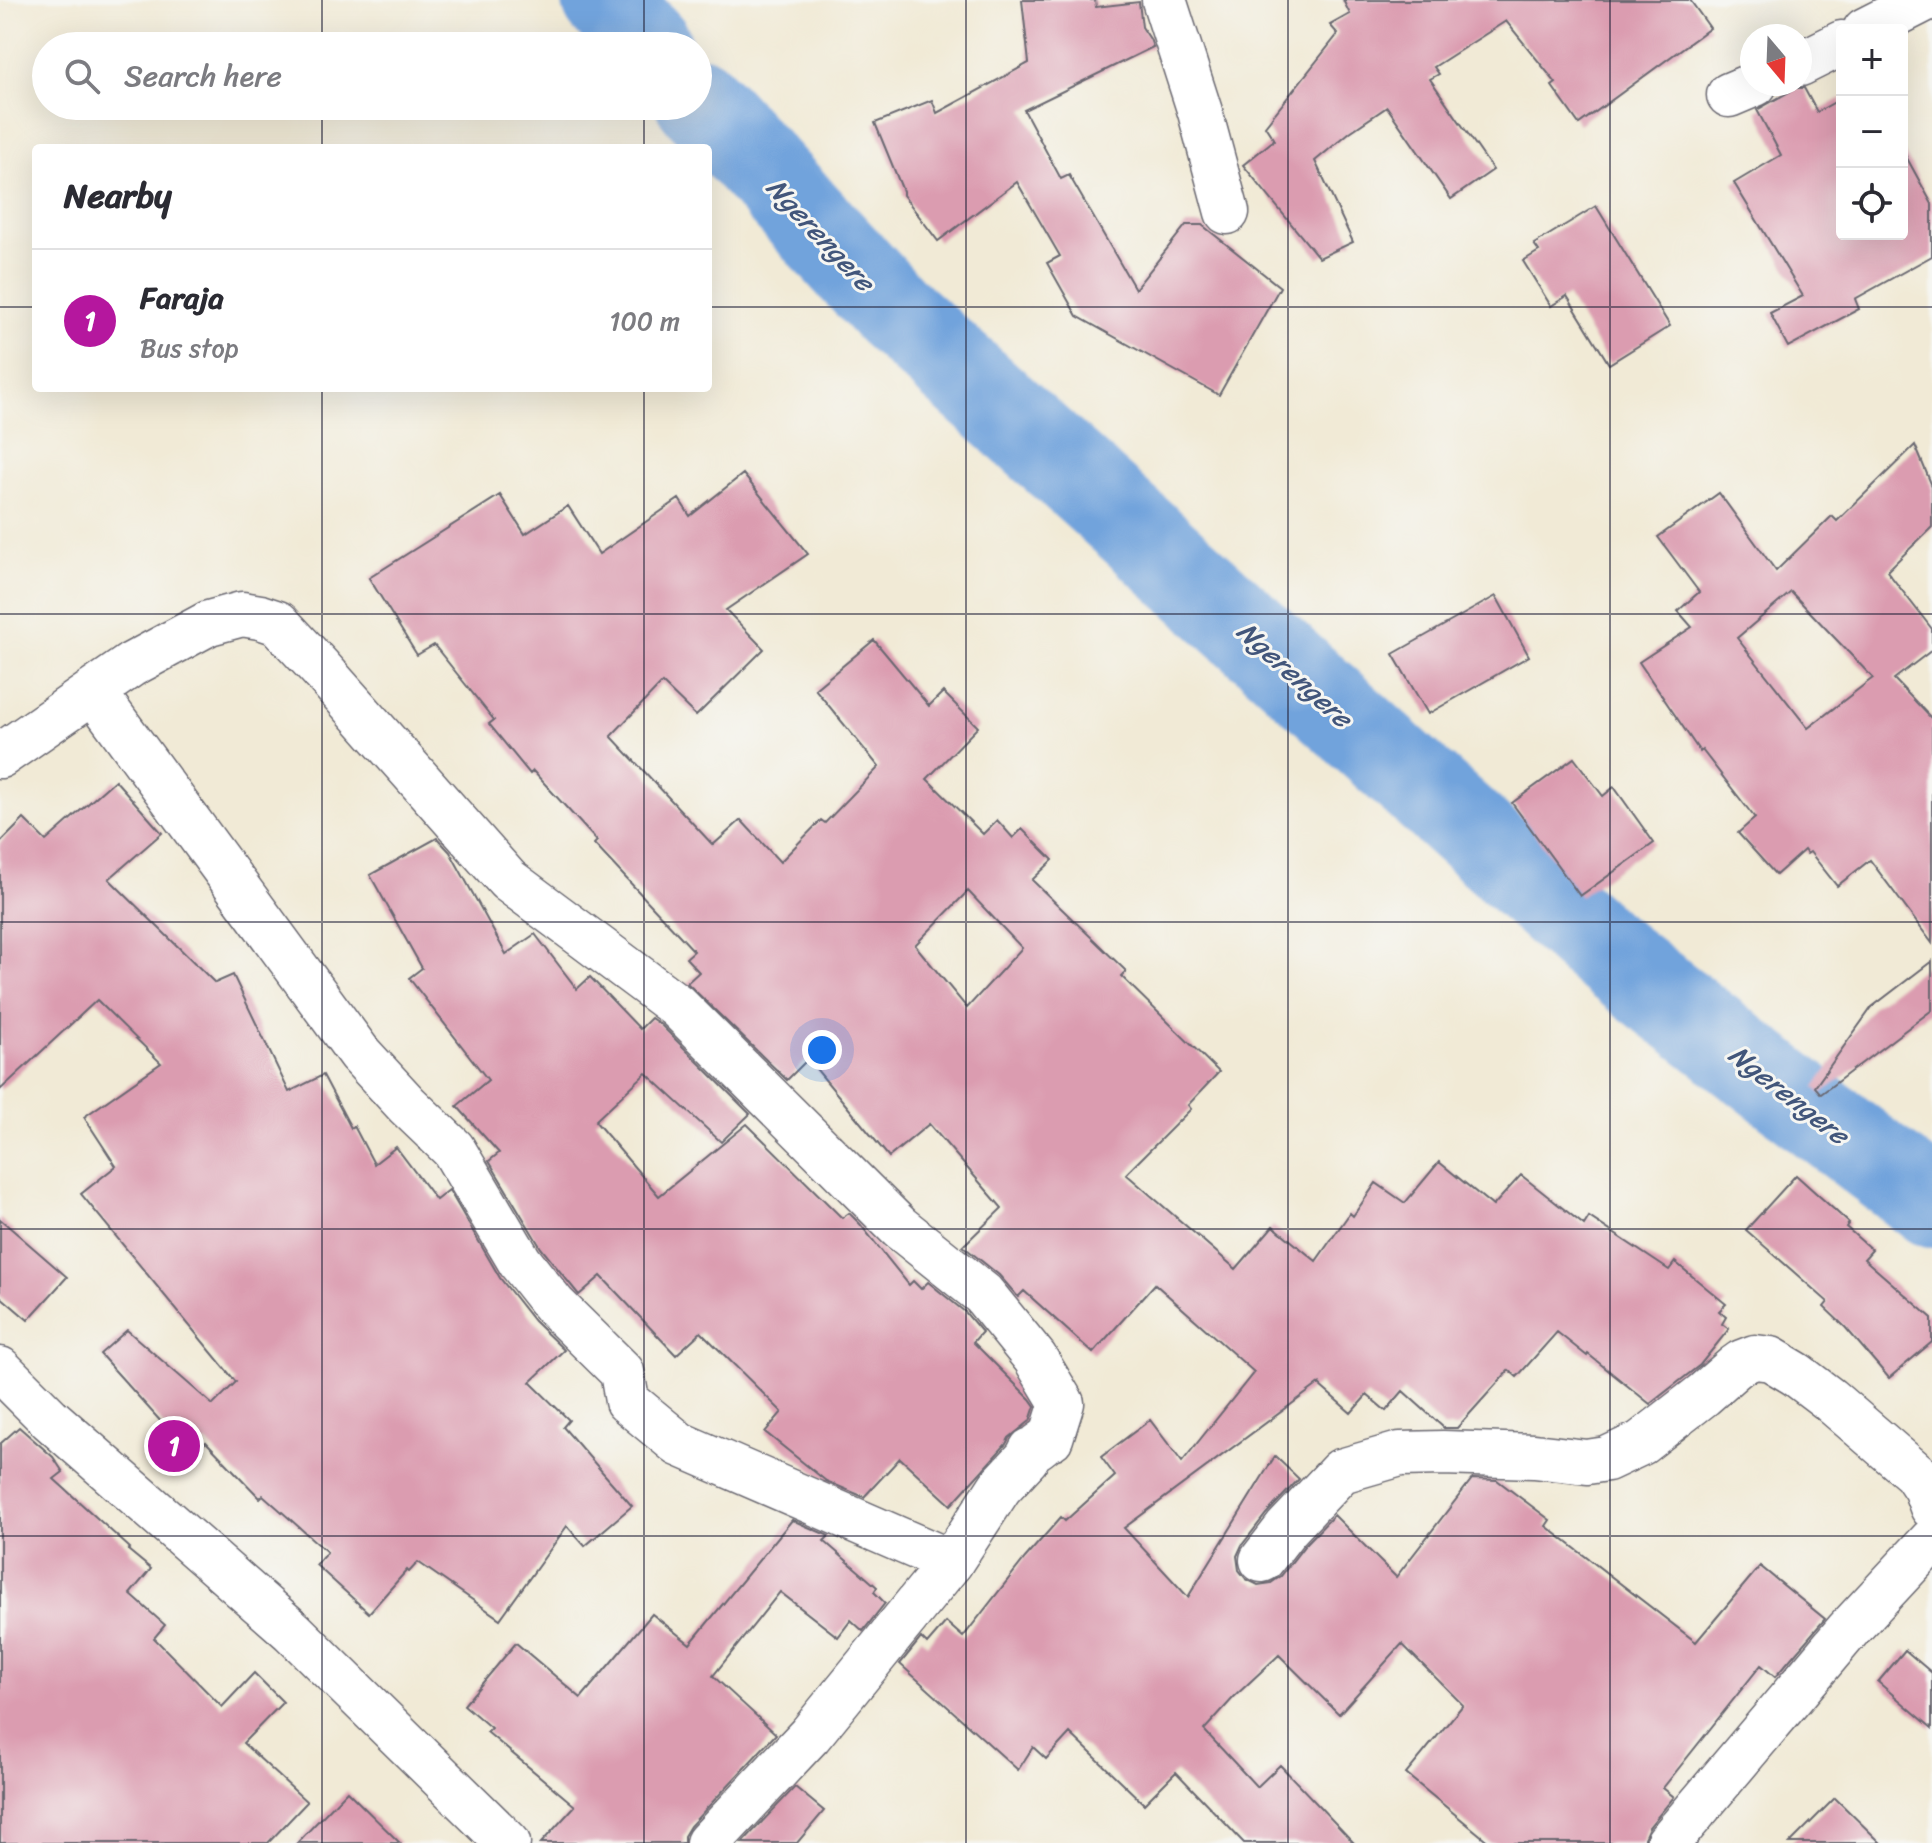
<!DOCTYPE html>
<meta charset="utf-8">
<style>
body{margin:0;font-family:Sriracha,sans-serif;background:#f7f7f7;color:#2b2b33}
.controls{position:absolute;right:24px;top:24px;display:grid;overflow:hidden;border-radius:8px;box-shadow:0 8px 32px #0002}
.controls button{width:72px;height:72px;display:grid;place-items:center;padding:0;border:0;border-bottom:2px solid #e1e1e2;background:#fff;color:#2b2b33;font:40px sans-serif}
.compass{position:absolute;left:1740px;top:24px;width:72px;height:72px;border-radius:50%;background:#fff;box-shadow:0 8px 32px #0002;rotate:161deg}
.you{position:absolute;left:822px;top:1050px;width:28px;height:28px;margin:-20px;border:6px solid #fff;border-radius:50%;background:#1a73e8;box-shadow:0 0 0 12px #1a73e833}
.badge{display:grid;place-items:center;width:52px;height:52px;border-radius:50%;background:#b5179e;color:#fff;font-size:26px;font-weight:700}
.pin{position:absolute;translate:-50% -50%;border:4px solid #fff;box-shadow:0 2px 8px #0006}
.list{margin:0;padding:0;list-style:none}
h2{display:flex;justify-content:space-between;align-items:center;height:104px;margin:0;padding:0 32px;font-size:34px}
h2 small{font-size:26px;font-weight:400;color:#7c7c81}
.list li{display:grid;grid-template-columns:52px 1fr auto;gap:24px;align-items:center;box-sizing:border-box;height:144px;padding:0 32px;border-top:2px solid #e1e1e2}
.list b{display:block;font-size:30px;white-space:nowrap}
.list p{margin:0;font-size:26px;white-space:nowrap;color:#7c7c81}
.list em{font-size:26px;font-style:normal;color:#7c7c81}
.icon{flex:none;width:44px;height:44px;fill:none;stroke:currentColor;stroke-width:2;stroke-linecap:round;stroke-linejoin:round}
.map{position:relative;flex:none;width:1932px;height:1843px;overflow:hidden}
.search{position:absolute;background:#fff;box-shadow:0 8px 32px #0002;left:32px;top:32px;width:680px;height:88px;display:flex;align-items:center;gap:20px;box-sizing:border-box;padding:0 28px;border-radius:44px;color:#7c7c81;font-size:30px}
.panel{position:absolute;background:#fff;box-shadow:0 8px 32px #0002;left:32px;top:144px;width:680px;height:248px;border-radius:8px}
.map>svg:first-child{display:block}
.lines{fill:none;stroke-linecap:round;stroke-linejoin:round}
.river{stroke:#71a3dc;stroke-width:88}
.building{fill:#db9cb0;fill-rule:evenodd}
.minor-casing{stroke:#6a6871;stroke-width:47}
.tertiary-casing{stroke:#6a6871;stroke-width:47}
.minor{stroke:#fff;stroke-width:44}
.tertiary{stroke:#fff;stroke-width:44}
.grid{fill:none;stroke:#22223b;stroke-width:2;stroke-opacity:0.55}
.labels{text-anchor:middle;stroke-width:6;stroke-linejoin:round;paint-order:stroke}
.water-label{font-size:28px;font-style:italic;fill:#42567b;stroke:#f6f6f2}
</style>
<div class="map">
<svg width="1932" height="1843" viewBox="0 0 1932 1843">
<rect width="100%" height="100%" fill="#f6f6f2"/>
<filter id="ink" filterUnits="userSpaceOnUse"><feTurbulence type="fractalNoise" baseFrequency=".0125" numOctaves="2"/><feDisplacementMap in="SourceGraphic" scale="16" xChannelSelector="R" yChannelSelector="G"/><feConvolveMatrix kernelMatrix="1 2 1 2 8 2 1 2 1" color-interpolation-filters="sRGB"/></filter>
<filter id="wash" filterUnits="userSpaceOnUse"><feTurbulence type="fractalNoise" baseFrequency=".006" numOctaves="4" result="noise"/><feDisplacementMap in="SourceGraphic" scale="32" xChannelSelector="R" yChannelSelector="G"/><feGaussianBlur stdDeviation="1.8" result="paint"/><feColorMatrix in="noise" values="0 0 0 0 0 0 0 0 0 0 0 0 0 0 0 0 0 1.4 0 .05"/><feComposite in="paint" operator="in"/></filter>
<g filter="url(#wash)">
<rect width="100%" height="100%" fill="#f1ead6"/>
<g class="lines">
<!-- river -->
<g class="river">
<polyline points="606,0 648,46"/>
<polyline points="698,100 891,310 1604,951 1932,1204"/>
</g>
</g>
<g id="blocks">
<!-- building -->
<g class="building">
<polygon points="1022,0 1095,0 1096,7 1139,2 1142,27 1150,39 1153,47 1024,110 1061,179 1069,175 1135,289 1186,225 1202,225 1280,287 1219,395 1077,316 1047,263 1060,256 1017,182 938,241 903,195 903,191 875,123 932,100 937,113 1029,63"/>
<polygon points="1343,0 1690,0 1710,28 1579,124 1552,86 1556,83 1506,21 1434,67 1439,74 1430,79 1493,170 1451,199 1387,107 1350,132 1315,161 1353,242 1319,258 1243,165 1274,140 1265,126 1338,34 1330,25 1350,14"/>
<polygon points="1796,88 1804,88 1817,112 1842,98 1842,234 1902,234 1902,149 1932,204 1932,256 1855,299 1859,309 1788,347 1770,313 1803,296 1734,183 1781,155 1757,110"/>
<polygon points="1596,206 1670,326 1609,364 1567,296 1551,306 1523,261 1539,251 1534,244"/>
<path d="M1915,445L1932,486V527L1887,571L1932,629V650L1894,679L1932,719V943L1870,860L1837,886L1810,852L1807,854L1804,850L1776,875L1738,833L1755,818L1702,750L1700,752L1639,662L1692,627L1678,611L1699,592L1658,537L1719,493L1776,571L1832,516L1837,521ZM1791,592L1873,678L1808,728L1737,638Z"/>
<path d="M743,474L808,554L726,610L764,649L696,716L662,683L611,736L713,845L741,820L780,862L821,820L825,823L879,767L815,689L874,640L929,706L943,692L978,727L927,779L983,834L997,820L1013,838L1022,829L1053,860L1032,880L1126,971L1121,976L1219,1072L1188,1105L1191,1109L1126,1174L1236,1269L1273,1226L1316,1261L1350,1213L1353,1216L1376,1183L1405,1203L1439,1162L1493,1206L1521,1175L1584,1225L1589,1217L1669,1270L1675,1262L1726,1304L1719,1311L1726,1317L1722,1324L1729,1329L1700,1365L1650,1404L1588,1354L1587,1356L1557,1332L1517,1377L1509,1370L1457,1428H1444L1403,1391L1386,1411L1367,1395L1351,1413L1319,1385L1320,1383L1124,1528L1188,1597L1275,1456L1299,1479L1266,1514L1242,1545L1237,1556L1239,1570L1246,1579L1258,1585L1271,1583L1281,1576L1305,1545L1334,1515L1396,1577L1472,1479L1497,1480L1550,1520L1546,1526L1696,1642L1760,1566L1825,1619L1775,1677L1761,1665L1663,1788L1674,1797L1649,1827L1644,1838V1843H1490L1406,1774L1463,1705L1402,1644L1339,1714L1279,1655L1234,1697L1204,1730L1257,1787L1280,1765L1354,1843H1244L1176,1772L1144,1804L1070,1733L1046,1759L1033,1747L1018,1770L900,1664L921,1638L927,1644L946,1622L963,1637L1025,1558L1061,1517L1065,1521L1115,1476L1101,1457L1150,1420L1182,1462L1254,1372L1155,1284L1093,1353L1024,1291L1018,1297L999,1275L963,1246L1002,1208L929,1124L889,1157L808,1059L787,1080L687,983L699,972L686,958L694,951L594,844L597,841L533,771L530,774L489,724L494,720L434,645L417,655L369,578L500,495L525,534L568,506L599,554L679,499L690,516ZM968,891L1022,948L967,1008L915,945Z"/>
<polygon points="1496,596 1529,656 1428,714 1393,654"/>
<polygon points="1574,758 1603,796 1614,787 1654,843 1580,896 1512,803"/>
<polygon points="115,780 162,833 109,879 215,983 233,975 289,1092 323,1075 351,1128 354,1126 374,1164 396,1147 436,1200 449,1190 500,1278 534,1321 564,1350 530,1382 569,1420 563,1427 632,1506 585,1546 567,1526 500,1619 418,1562 409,1572 407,1570 369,1613 316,1565 327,1552 263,1495 260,1498 206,1442 191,1455 100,1354 127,1330 213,1405 236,1382 81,1194 116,1166 84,1117 161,1063 97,1000 0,1090 0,843 24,819 46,841"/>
<polygon points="437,838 450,852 506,954 535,934 577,989 590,977 640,1029 651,1018 661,1025 750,1114 721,1142 646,1073 595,1121 659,1196 747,1124 842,1218 849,1213 860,1224 909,1285 913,1281 921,1289 928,1282 965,1312 982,1332 973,1342 1030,1399 1035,1406 1030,1421 1009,1438 1006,1444 951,1505 900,1458 864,1497 826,1481 765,1432 782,1412 701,1332 676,1355 601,1276 579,1295 541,1248 489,1161 499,1153 457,1106 488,1080 409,978 422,968 370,875"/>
<polygon points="1932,961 1932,1010 1821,1094 1815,1087 1872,1007"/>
<polygon points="1796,1175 1849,1223 1846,1227 1872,1250 1864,1259 1932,1318 1932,1342 1889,1378 1845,1327 1824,1307 1828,1302 1746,1230"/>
<polygon points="0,1219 67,1277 28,1320 0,1296"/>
<polygon points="19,1427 53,1457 63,1472 54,1479 130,1548 128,1550 151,1569 130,1594 165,1625 154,1638 222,1707 254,1673 283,1702 243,1743 307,1802 268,1843 0,1843 0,1444"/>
<polygon points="792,1520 829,1536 824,1541 877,1587 874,1592 885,1603 863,1631 851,1620 838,1637 780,1592 713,1676 776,1734 690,1826 684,1836 684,1843 541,1843 575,1806 487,1732 491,1728 464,1705 516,1643 581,1698 652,1614 690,1644"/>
<polygon points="1905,1650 1932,1673 1932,1728 1878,1682"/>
<polygon points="795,1787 824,1811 797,1843 742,1843"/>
<polygon points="347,1791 400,1843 297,1843"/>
<polygon points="1835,1798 1881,1843 1790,1843"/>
</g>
</g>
</g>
<g filter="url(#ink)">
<use href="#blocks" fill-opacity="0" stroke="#6a6871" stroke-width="2"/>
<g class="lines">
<defs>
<g id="minor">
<polyline points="1164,0 1200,112 1227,212"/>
<polyline points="1865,30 1924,0"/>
<polyline points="1800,64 1842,43"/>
<polyline points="1729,95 1755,84"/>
<polyline points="94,692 359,1053 407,1105 453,1149 520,1262 554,1305 622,1372 627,1401 679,1444 951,1562"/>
<path d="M0,756L131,665L209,623L242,614L260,617L278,623L320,668L508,880L677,1006L899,1227L983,1294L1035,1358L1062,1403L1051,1438C1043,1440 1039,1448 1031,1450L1027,1458L1000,1487L951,1562L810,1735L708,1843"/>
<polyline points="1262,1560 1286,1529 1341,1471 1400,1454 1443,1453 1534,1456 1587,1462 1607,1459 1641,1443 1703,1395 1735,1367 1742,1362 1755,1357 1771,1359 1796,1374 1829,1399 1915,1473 1925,1488 1932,1507"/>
<polyline points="1668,1843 1848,1630 1932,1540"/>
</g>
<polyline id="tertiary" points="0,1369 50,1419 292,1631 508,1843"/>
</defs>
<!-- minor casing -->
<use href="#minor" class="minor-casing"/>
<!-- tertiary casing -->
<use href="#tertiary" class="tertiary-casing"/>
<!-- minor -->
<use href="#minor" class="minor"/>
<!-- tertiary -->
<use href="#tertiary" class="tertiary"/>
</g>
</g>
<!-- grid -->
<path class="grid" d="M322,0V46M644,0V46M966,0V1843M1288,0V1843M1610,0V1843M322,106V148M644,106V148M0,307H36M708,307H1932M322,388V1843M644,388V1843M0,614H1932M0,922H1932M0,1229H1932M0,1536H1932"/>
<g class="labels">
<!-- water labels -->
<g class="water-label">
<text transform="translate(821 234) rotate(47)" y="10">Ngerengere</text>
<text transform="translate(1295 674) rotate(42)" y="10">Ngerengere</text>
<text transform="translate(1789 1094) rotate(38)" y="10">Ngerengere</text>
</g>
</g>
</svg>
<div class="controls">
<button>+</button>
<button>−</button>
<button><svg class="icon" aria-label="locate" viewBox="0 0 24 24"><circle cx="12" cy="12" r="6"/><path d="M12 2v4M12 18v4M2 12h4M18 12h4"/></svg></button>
</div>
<svg class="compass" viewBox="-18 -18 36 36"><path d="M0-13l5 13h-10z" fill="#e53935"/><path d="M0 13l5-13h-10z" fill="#7c7c81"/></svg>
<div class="you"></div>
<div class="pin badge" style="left:174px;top:1446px">1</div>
<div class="search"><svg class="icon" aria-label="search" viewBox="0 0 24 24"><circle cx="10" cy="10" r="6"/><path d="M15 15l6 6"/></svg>Search here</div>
<section class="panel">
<h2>Nearby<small></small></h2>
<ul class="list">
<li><span class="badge">1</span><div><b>Faraja</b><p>Bus stop</p></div><em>100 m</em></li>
</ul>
</section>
</div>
